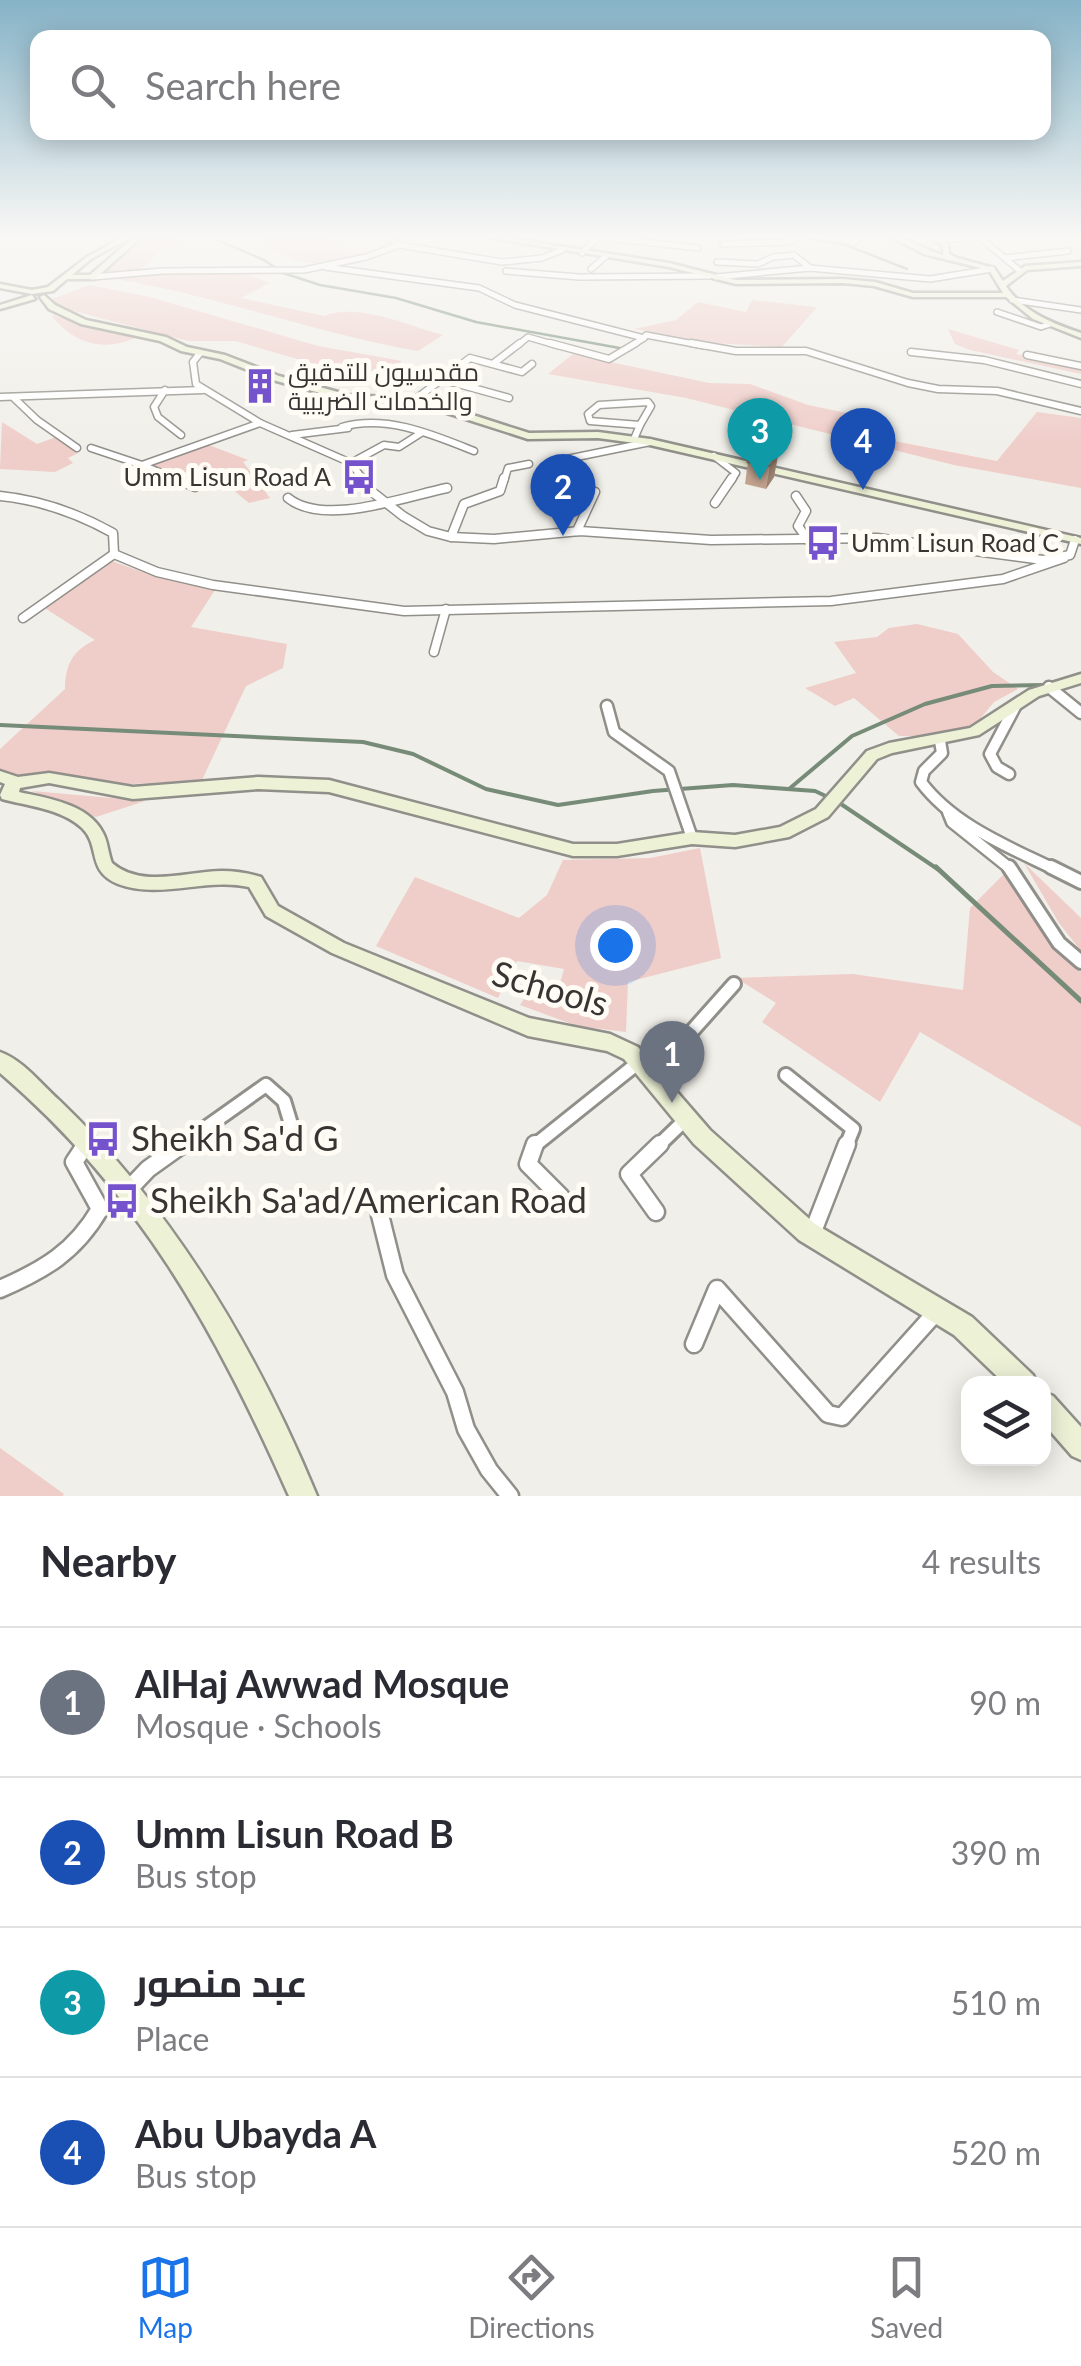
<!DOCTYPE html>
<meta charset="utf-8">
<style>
body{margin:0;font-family:Lato,Cairo,sans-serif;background:#f2f2f3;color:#2b2b33}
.controls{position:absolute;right:30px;bottom:30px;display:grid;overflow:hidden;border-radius:20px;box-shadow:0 5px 25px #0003}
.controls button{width:90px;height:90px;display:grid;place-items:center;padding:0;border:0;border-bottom:2px solid #e1e1e2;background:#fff;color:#2b2b33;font:50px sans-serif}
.you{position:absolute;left:615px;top:945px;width:35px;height:35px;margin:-25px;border:8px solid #fff;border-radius:50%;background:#1a73e8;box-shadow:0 0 0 15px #1a73e833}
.badge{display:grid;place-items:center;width:65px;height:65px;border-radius:50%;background:#1a73e8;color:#fff;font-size:32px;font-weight:700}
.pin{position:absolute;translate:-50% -82px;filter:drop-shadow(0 2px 5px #0008)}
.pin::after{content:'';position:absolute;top:52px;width:35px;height:30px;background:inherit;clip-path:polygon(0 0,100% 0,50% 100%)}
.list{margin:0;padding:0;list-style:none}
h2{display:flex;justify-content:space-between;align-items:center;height:130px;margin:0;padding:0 40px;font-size:42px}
h2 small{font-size:32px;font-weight:400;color:#7c7c81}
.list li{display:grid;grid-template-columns:65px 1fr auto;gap:30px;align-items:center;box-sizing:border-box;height:150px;padding:0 40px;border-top:2px solid #e1e1e2}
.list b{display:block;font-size:38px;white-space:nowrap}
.list p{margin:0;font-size:32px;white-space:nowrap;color:#7c7c81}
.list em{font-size:32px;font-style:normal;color:#7c7c81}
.icon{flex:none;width:55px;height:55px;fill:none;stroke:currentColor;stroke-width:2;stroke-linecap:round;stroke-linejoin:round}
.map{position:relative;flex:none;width:1081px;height:1496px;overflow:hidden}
.search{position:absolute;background:#fff;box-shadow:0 5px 25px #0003;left:30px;right:30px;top:30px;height:110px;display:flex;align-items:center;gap:25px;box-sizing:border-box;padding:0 35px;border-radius:20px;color:#7c7c81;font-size:38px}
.sheet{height:730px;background:#fff}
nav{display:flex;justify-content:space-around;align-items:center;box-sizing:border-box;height:140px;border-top:2px solid #e1e1e2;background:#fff;font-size:28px;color:#7c7c81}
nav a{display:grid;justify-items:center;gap:5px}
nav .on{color:#1a73e8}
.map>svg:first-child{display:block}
.green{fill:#efcdc9}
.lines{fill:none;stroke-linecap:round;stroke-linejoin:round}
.stream-far2{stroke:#778c78;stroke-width:2.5}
.stream-far1{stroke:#778c78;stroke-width:4}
.stream{stroke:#778c78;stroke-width:5}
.street-far5-casing{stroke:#918f89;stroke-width:8}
.street-far4-casing{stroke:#918f89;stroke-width:9}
.street-far3-casing{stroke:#918f89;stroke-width:11}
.street-far2-casing{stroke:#918f89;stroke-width:15}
.street-far1-casing{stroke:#918f89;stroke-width:18}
.street-casing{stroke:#918f89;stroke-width:21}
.secondary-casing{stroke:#918f89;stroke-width:5}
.street-far5{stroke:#fff;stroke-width:5}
.street-far4{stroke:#fff;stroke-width:6}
.street-far3{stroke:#fff;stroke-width:8}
.street-far2{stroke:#fff;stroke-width:10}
.street-far1{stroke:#fff;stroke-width:12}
.street{stroke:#fff;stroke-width:16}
.secondary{fill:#edf2d7;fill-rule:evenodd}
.wall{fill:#c2a38f}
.shaded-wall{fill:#9e8574}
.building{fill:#e2bea6;stroke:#9e8574;stroke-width:2.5}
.labels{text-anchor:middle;stroke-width:10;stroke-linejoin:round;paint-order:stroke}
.far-poi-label{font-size:25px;fill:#373533;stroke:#fffcf6;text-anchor:start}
.near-street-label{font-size:35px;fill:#373533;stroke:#fffcf6}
.near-poi-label{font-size:35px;fill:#373533;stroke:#fffcf6;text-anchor:start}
</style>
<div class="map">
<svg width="1081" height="1496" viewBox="0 0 1081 1496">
<rect width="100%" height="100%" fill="#f1efe9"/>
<!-- green -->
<g class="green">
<polygon points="144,238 176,238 188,242 161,250 137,273 99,275"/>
<path d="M257,238H331L349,243L334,247L366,255C319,266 298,270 257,238Z"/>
<path d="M162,273H244L270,283L241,298L324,316C358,302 409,326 443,335L418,351C315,333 218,296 116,279Z"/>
<polygon points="89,285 150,297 318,346 402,361 386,373 321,366 235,341 188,341 70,310 50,300"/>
<polygon points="752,300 817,307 782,347 714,343 634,329 676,320 698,302 746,312"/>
<path d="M51,315L137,337C103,353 73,343 51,315Z"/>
<polygon points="948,329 1019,350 1016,354 1081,368 1081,374 970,350 955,344"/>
<polygon points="573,354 709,383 750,384 808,405 856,415 894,441 997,461 1037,412 1081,418 1081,488 954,465 686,398 548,374"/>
<polygon points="2,422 37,444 56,437 78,453 68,458 73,463 55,472 0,469"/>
<polygon points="206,444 248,460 243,462 270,498 249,503 204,466 175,476 151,465"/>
<path d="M109,560L156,577L215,590L191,627L287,644L283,668L246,686L202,780L117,785L0,777V749L65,689C65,665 73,650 95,640L43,607Z"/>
<polygon points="917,624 958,634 993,672 1018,689 994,702 975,725 943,736 899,736 854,698 835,706 805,688 856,673 834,642 877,637 889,628"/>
<polygon points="32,791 145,801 96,817"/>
<polygon points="700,848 721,958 628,982 626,1032 577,1026 520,1005 526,996 554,1005 564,969 517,961 498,998 376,946 415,877 519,918 547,895 563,860 650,858"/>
<polygon points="1024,863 1081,918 1081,951 1059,923"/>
<polygon points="1004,874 1049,943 1081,972 1081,1127 920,1032 880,1102 762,1022 776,1003 736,978 853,974 963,990 970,908"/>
<polygon points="0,1448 64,1494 63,1496 0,1496"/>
</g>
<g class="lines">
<!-- stream-far2 -->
<g class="stream-far2">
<polyline points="213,238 264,260 283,273 320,285 396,298 476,322 625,349"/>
<polyline points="806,238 846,245 907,269"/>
</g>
<!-- stream-far1 -->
<g class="stream-far1">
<polyline points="0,725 363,742 413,754 486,789 558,805 653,791 733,785 815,791 830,798"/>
<polyline points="789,789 852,736 925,704 992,686 1046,685"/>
<polyline points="838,802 939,870"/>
</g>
<!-- stream -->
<polyline class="stream" points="936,867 1081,1001"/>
<defs>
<g id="street-far5">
<polyline points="608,238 698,248"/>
<polyline points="937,239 983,238"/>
<polyline points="984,241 1019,270"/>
<polyline points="853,243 860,238"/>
<polyline points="723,244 787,242 796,238"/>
<polyline points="582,253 597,238"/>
<polyline points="369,256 399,245 502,262 542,258 562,250"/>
<polyline points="1005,258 1068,251"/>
<polyline points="717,262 758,264 773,257 794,255 810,268"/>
<polyline points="325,267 479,288 515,305 644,338 631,346"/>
<polyline points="591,269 606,256"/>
<polyline points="506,271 579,277 710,276"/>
<polyline points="92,277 163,271 304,270 366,257"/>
<polyline points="716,277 810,268 930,279 992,269"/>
<polyline points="1012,300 1081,310"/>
<polyline points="997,312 1041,327 1050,324"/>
<polyline points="644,338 646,335 705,346"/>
<polyline points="517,346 528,337 559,346"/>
</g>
<g id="street-far4">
<polyline points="550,343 609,359 636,343"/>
<polyline points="691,343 736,351 806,351 908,383 938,389 997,391 1081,411"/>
<polyline points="911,352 984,360 1081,384"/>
<polyline points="200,353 193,362 196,384 260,423 351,463 364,481"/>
<polyline points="1027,355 1081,366"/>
<polyline points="494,363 520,343"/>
<polyline points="444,380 509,398"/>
<polyline points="165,390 154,407 158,417 181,435"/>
<polyline points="0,397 203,390"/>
<polyline points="13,397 37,420 77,448"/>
<polyline points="413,401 470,358 522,372 532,364"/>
<polygon points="648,402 651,406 640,425 590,421 588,414 599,405"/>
<path d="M342,427C386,414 434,435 474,451"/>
<polyline points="292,435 348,428"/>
<polyline points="634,439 640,425"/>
<polyline points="91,448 142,465"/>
<polyline points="714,456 736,473 731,481"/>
<polyline points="562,460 650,442"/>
<polyline points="351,463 384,445 399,447 421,433"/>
<polyline points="180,481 142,465 260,423"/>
<polyline points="504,481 508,468 529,464"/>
</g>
<g id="street-far3">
<polyline points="174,478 195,487"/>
<polyline points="362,478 371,491 403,516 428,531 451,537 494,539 580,531 711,540 877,538 1043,560 1070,555 1075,540"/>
<path d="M0,496C41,500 77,513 113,533L114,554L157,572L213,585L404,611L831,601L1003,579L1064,558"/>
<polyline points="796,496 806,511 798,526 808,540"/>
<path d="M288,498C324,527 404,497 447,488"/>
<polyline points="715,503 732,478"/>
<polyline points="577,531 595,492"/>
<polyline points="451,537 464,504 500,491 504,478"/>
<polyline points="23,618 114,554"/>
<polyline points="434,652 446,609"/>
</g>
<g id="street-far2">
<polyline points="1049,687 1081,713"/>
<polyline points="607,706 614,732 669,771 692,838"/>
<path d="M940,741L942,753L924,771L921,782C953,825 1009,847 1056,870"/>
<polyline points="1009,774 997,767 990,754 1016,705"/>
<polyline points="948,812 952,822 1012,870"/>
</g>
<g id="street-far1">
<polyline points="1009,867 1059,943 1081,962"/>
<polyline points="1051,867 1081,882"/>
<polyline points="786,1075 853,1129 846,1146"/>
<polyline points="651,1077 734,984"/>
<polyline points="85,1146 87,1143"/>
<polyline points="180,1146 266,1085 284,1101 297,1144"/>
<polyline points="534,1146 639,1062"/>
<polyline points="658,1146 686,1119"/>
</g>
<g id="street">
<polyline points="535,1144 528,1164 561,1197"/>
<polyline points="130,1188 148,1169 183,1144"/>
<polyline points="656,1212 629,1174 660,1144"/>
<polyline points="380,1215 395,1275 455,1392 466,1429 489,1470 510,1496"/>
<polyline points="812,1234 847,1144"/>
<path d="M0,1289C44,1270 75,1252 100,1209L74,1162L86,1144"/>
<polyline points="694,1344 717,1289 828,1414 842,1417 938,1310"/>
</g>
<g id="secondary">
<polygon points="121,238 129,238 91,259 72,275 90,275 133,238 140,238 95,279 67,279 53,291 32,294 0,288 0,284 32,290 48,287 87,257"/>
<polygon points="385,238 392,238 402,245 397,246"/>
<path d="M492,238H507L669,263L736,280L843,279L875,282L913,293H1003L989,270L924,254L893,238C910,238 926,251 943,255V245L929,238H937L948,243L949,254L957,258L994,268L1003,281L1025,266L1081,262V266L1027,270L1006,286C1023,312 1052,323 1081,333V338L1033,319L1006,297H913L874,286L843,283L736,284L669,267Z"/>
<polygon points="32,295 35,299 0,309 0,305"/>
<polygon points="44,295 55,305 86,320 166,337 187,347 225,355 279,376 349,395 423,399 529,433 598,432 650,439 1081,538 1081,544 650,445 598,438 528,439 422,405 349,401 273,380 220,359 181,351 160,341 81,324 49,309 40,297"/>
<path d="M1081,674V683L1039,696L979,735L892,753L877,759L828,817L789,837L735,847L692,844L617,856H573L329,792L258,789L133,799L49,783L20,788L19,792C47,798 89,804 103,833C108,842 108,853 112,863C142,889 187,871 222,871C235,871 248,873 261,877L278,906L344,943L529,1018L610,1034L638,1047L710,1130L815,1224L972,1317L1033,1375L1037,1384H1005L954,1335L799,1240L694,1144L624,1059L607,1051L528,1036L332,953L266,916L249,887C206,877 161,900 118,884C86,871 101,846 82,828C62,809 28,806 2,799L0,795L5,784L0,782V771L18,777L49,773L133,787L258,777L329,780L573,844H617L692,832L735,835L780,827L816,809L867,751L889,743L970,728L1029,690Z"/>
<path d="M0,1052C23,1060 41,1084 59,1100C175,1211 256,1349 317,1496H289C215,1330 140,1193 0,1073Z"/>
<polygon points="1044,1392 1053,1396 1081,1427 1081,1460 1072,1456 1044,1424"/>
</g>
</defs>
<!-- street-far5 casing -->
<use href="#street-far5" class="street-far5-casing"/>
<!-- street-far4 casing -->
<use href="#street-far4" class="street-far4-casing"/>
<!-- street-far3 casing -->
<use href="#street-far3" class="street-far3-casing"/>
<!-- street-far2 casing -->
<use href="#street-far2" class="street-far2-casing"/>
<!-- street-far1 casing -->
<use href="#street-far1" class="street-far1-casing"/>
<!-- street casing -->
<use href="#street" class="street-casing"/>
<!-- secondary casing -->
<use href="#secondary" class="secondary-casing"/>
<!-- street-far5 -->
<use href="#street-far5" class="street-far5"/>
<!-- street-far4 -->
<use href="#street-far4" class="street-far4"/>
<!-- street-far3 -->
<use href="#street-far3" class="street-far3"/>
<!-- street-far2 -->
<use href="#street-far2" class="street-far2"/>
<!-- street-far1 -->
<use href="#street-far1" class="street-far1"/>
<!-- street -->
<use href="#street" class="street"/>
<!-- secondary -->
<use href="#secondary" class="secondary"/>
</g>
<!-- wall -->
<polygon class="wall" points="778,455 774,477 766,489 745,484 748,462"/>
<!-- shaded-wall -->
<polygon class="shaded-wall" points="778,455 774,477 766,489 770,466"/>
<!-- building -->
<polygon class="building" points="755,450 778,455 770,466 748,462"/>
<!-- sky -->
<linearGradient id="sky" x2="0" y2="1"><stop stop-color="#86b3c7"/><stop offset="0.53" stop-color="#f9f8f5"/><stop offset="1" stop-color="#f9f8f5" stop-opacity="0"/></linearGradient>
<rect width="1081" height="447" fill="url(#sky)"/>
<!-- icons -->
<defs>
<symbol id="building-bare" viewBox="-9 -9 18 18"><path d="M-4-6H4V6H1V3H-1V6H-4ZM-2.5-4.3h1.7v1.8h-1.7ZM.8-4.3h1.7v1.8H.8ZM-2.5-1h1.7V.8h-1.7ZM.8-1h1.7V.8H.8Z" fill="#7553cd" stroke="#fffcf6" stroke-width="2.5" paint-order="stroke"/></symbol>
<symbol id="bus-bare" viewBox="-9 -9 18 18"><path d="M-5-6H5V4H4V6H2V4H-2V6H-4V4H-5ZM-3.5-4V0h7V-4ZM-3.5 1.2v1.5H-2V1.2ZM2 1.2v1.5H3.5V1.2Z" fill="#7553cd" stroke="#fffcf6" stroke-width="2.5" paint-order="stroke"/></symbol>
</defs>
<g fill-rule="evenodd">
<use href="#building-bare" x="235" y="361" width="50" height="50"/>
<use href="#bus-bare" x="334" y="452" width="50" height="50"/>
<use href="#bus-bare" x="798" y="518" width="50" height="50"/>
<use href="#bus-bare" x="78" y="1114" width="50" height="50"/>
<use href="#bus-bare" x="97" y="1176" width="50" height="50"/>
</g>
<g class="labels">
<!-- far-poi labels -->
<g class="far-poi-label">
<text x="288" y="381">مقدسيون للتدقيق<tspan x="288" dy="29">والخدمات الضريبية</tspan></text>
<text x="331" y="486" text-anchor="end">Umm Lisun Road A</text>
<text x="851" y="552">Umm Lisun Road C</text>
</g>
<!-- near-street labels -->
<g class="near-street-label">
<text transform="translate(550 989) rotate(16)" y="12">Schools</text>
</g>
<!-- near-poi labels -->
<g class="near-poi-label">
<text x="131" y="1151">Sheikh Sa'd G</text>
<text x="150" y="1213">Sheikh Sa'ad/American Road</text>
</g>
</g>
</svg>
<div class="controls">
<button><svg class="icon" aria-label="layers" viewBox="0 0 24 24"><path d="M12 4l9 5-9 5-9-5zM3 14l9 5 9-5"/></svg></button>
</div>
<div class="you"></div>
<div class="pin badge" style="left:672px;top:1103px;background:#6b7280">1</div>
<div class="pin badge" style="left:563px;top:536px;background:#1a4fb4">2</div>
<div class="pin badge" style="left:760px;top:480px;background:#0f9aa8">3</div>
<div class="pin badge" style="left:863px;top:490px;background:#1a4fb4">4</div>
<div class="search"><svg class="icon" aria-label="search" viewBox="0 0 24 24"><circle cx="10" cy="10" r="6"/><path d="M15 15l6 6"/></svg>Search here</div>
</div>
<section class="sheet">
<h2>Nearby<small>4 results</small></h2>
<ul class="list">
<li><span class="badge" style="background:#6b7280">1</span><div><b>AlHaj Awwad Mosque</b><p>Mosque · Schools</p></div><em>90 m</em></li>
<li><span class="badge" style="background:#1a4fb4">2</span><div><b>Umm Lisun Road B</b><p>Bus stop</p></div><em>390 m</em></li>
<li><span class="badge" style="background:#0f9aa8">3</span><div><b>عبد منصور</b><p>Place</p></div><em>510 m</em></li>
<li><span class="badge" style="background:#1a4fb4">4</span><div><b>Abu Ubayda A</b><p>Bus stop</p></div><em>520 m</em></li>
</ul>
</section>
<nav>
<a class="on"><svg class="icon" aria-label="map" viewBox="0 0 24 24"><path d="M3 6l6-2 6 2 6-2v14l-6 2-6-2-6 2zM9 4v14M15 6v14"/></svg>Map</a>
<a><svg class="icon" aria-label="directions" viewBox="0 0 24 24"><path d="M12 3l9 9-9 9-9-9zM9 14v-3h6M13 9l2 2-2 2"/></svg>Directions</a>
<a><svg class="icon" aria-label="saved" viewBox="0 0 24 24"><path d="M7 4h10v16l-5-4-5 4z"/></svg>Saved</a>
</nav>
